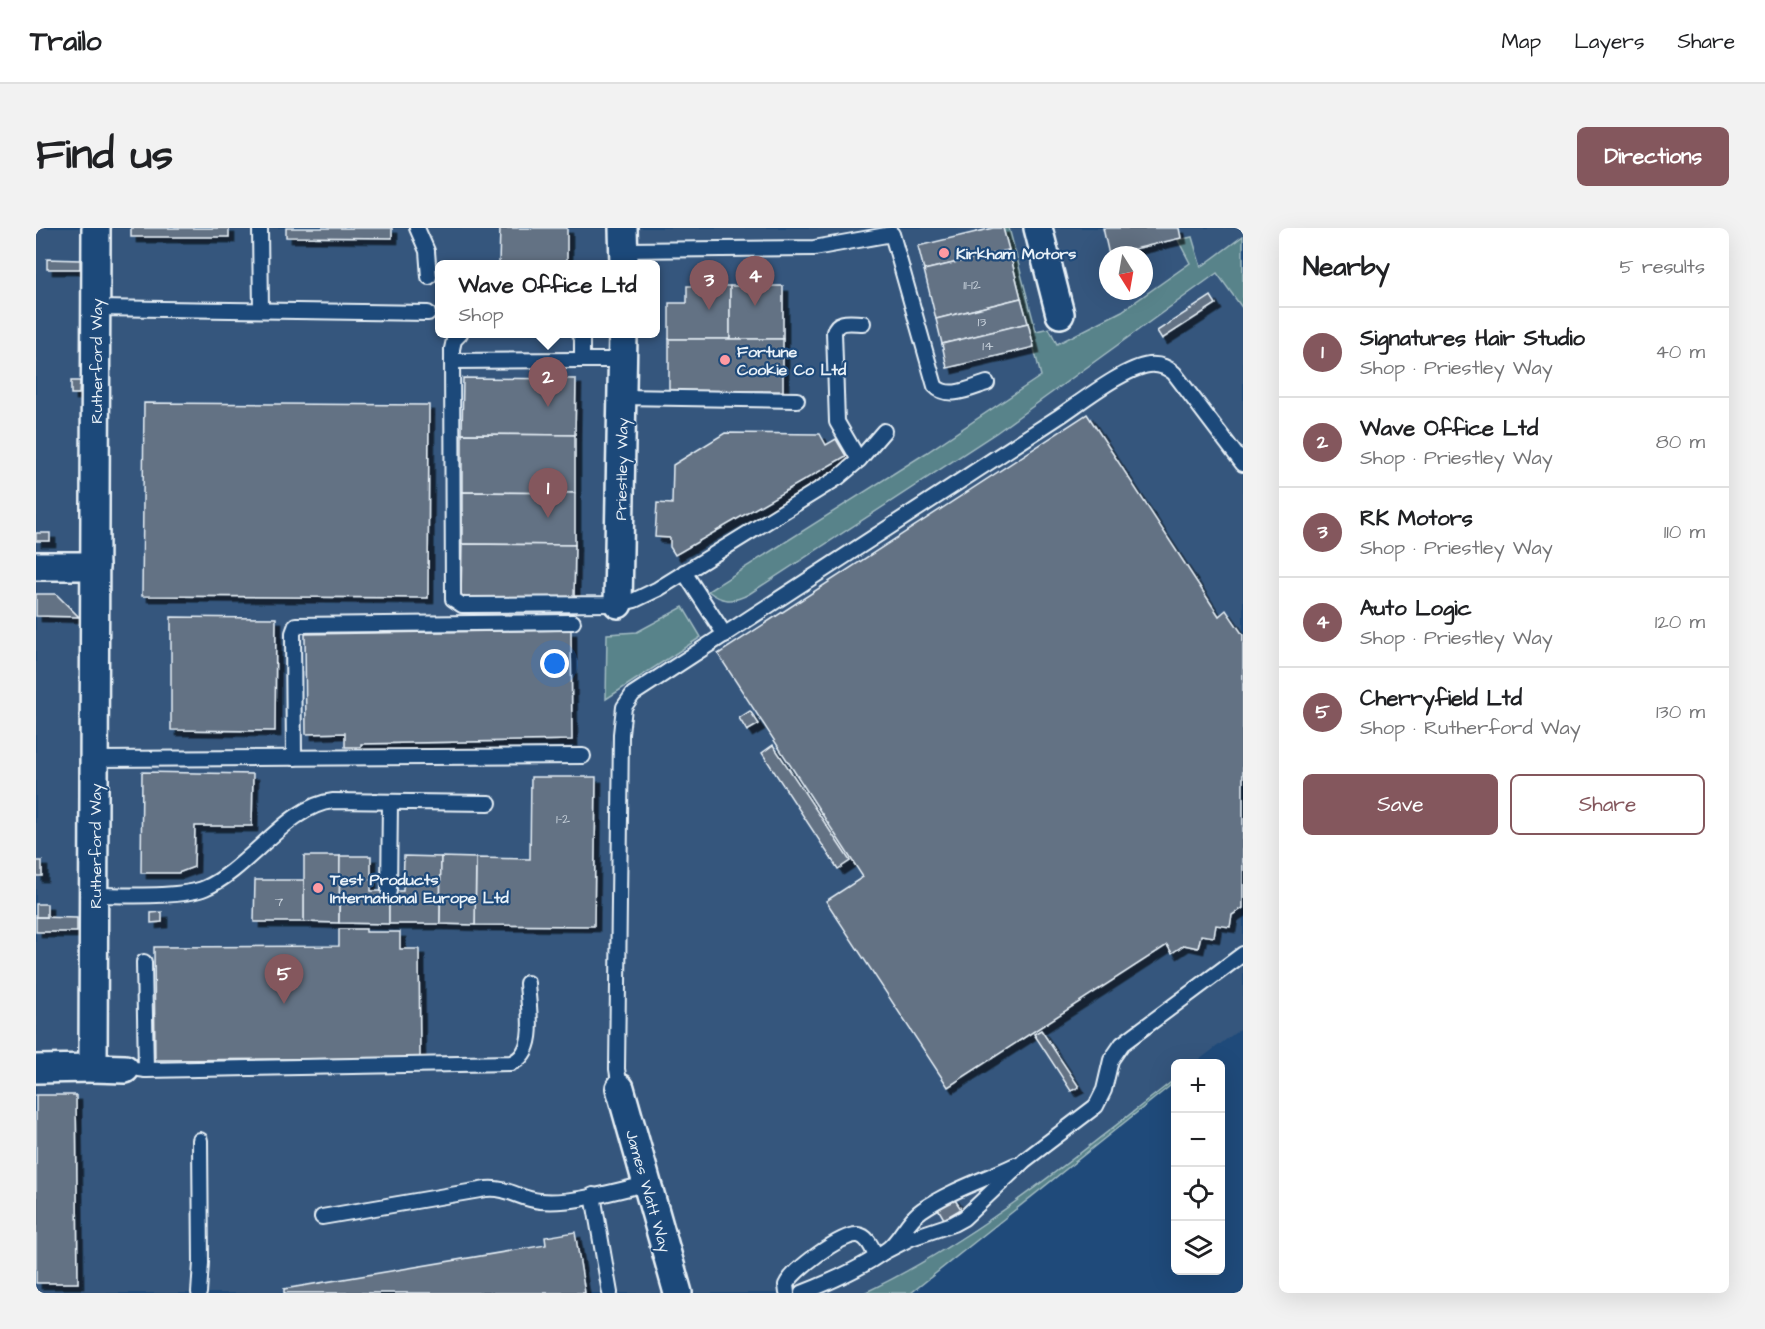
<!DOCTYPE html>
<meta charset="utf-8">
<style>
body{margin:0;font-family:"Architects Daughter",sans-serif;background:#f2f2f2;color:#202124}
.controls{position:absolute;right:18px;bottom:18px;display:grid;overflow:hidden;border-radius:9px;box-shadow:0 6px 24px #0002}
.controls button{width:54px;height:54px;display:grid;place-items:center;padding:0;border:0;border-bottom:2px solid #e0e0e0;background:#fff;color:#202124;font:30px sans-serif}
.compass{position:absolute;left:1063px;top:18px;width:54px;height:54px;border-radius:50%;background:#fff;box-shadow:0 6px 24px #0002;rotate:169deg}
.you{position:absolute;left:519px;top:436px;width:21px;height:21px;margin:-15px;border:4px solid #fff;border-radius:50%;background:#1a73e8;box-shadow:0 0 0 9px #1a73e833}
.badge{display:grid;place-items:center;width:39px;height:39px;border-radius:50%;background:#84575d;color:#fff;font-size:20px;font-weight:700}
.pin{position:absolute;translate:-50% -50px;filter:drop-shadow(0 2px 3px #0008)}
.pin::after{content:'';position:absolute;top:32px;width:21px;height:18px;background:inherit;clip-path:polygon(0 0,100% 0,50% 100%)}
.popup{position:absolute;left:399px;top:32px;width:225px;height:78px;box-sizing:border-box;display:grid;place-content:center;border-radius:9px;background:#fff;filter:drop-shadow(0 2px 4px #0005);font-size:20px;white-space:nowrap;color:#757577}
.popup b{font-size:22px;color:#202124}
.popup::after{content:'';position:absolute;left:50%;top:100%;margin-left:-12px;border:12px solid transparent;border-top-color:#fff}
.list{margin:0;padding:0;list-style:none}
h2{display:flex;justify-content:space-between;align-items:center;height:78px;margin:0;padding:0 24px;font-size:26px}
h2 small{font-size:20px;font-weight:400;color:#757577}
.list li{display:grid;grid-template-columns:39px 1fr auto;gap:18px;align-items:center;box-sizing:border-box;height:90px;padding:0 24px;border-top:2px solid #e0e0e0}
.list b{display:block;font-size:22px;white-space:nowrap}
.list p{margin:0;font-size:20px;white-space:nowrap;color:#757577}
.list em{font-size:20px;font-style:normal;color:#757577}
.actions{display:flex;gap:12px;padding:18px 24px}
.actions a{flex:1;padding:14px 0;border:2px solid #84575d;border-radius:9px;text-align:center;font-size:21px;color:#84575d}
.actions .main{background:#84575d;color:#fff}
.icon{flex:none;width:33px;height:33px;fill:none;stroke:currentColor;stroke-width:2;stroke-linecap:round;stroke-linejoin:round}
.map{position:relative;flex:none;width:1207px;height:1065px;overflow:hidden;border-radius:9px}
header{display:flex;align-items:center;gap:36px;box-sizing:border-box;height:84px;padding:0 30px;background:#fff;border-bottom:2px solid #e0e0e0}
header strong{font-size:28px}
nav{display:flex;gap:33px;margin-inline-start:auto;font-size:21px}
.intro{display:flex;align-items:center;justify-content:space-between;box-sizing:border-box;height:144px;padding:0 36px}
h1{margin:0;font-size:42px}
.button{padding:15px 27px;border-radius:9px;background:#84575d;color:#fff;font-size:21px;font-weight:700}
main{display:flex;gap:36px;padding:0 36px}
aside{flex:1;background:#fff;border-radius:9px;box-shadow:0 6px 24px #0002}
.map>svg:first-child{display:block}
.built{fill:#34567d;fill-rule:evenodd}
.green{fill:#59838a;stroke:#a0bac1;stroke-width:1.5}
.building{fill:#647284;stroke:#e8f1f8;stroke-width:1.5;filter:url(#shadow)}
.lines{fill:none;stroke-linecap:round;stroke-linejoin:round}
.service-casing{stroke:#e8f1f8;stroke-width:18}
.minor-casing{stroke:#e8f1f8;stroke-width:32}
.service{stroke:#1f4a7a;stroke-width:14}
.minor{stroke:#1f4a7a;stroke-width:27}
.poi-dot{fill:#ff9aa2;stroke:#1f4a7a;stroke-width:2}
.labels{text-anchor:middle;stroke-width:4.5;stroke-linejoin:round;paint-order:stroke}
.number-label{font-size:14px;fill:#c7d1db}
.poi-label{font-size:16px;font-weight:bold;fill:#e8f1f8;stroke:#1f4a7a;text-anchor:start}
.street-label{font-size:16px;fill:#e8f1f8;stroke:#1f4a7a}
</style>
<header>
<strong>Trailo</strong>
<nav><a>Map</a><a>Layers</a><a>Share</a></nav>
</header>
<div class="intro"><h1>Find us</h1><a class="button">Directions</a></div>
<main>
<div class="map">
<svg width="1207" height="1065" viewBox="0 0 1207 1065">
<defs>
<filter id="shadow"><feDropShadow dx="5.5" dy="5.5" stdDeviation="0" flood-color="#0009"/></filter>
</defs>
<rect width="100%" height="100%" fill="#1f4a7a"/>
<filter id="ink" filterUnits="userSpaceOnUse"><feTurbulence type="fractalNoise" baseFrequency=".0167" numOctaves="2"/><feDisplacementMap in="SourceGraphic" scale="12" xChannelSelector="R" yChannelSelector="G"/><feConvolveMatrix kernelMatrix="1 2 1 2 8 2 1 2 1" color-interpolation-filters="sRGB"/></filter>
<g filter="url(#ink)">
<!-- built -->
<path class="built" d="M0,0H1207V8L1174,33L1207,81V799L1159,835L1140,836L1139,851L988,968L884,1036L828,1065H0ZM1072,27H1108V63H1072ZM404,36H620V106H404Z"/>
<!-- green -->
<g class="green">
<path d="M967,0H973L1000,103L1013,100L1021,116L1086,83L1154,35L1142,12L1156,9L1165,39L1207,8V81L1181,45L960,205L713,366C697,375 686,374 672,363L890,225L1005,148Z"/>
<polygon points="647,379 665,409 570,471 571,406 601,404"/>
<path d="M1139,851V854L875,1065H828C942,1011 1040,928 1139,851Z"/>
</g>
<!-- building -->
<g class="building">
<rect x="95" y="0" width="98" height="9"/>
<polygon points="250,0 356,0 356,10 250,9"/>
<polygon points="464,0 531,0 531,36 463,36"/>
<polygon points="957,0 967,0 973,22 888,42 882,18"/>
<polygon points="1067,0 1143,0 1145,10 1073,27"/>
<polygon points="973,22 985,70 900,91 888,42"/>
<polygon points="11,31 44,32 44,41 11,41"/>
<polygon points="651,58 694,58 694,111 633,111 633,75 651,75"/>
<rect x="694" y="58" width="53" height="53"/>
<polygon points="1175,68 1180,76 1126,111 1121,103"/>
<polygon points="985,70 992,95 906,116 900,91"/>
<polygon points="992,95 998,119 911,140 906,116"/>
<polygon points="633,111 747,111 747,163 633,164"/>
<polygon points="427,150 540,151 539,207 426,206"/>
<polygon points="35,153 44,153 43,166 35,166"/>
<polygon points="108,175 393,177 392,370 106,368"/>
<polygon points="1051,186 1183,388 1190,382 1207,407 1207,680 1196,687 1194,699 1180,697 1178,709 1165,707 1162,720 1148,717 1136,725 1131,717 912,859 790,673 827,649 682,426"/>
<polygon points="689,205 784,206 790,217 800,211 810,228 639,327 634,319 634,310 619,309 621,275 636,276 637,237"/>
<polygon points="426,206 539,207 539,265 426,264"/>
<polygon points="426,264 539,265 539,317 426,316"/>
<rect x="0" y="305" width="14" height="8"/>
<polygon points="426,316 539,317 538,370 425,369"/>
<polygon points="0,366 20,366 43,389 0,388"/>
<polygon points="135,389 240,390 239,503 135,502"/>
<polygon points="535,402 536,512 325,516 325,519 309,519 309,505 270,506 269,406"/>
<polygon points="714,483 723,496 711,503 703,490"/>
<polygon points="737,517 814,633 802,641 726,525"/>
<polygon points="106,544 217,546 216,598 159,598 158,639 142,645 105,645"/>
<polygon points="495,549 560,549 558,698 439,697 440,630 494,631"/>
<polygon points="268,628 304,628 303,695 268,694"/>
<polygon points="304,628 335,628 335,663 353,663 353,696 303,695"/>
<polygon points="368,628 405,629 404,696 353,696 353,663 367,663"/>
<polygon points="405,629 440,630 439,697 404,696"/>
<rect x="0" y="633" width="6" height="15"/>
<polygon points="219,652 268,652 268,694 218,694"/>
<rect x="0" y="676" width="11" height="13"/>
<polygon points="126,684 126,694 115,695 115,685"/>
<polygon points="0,689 41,690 41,704 0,704"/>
<polygon points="303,701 330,701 330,704 364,704 364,721 383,721 384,830 119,832 118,719 303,718"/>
<polygon points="1005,802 1043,859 1035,863 998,806"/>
<polygon points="0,867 40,867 42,1055 0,1055"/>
<polygon points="917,969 925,981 908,991 901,979"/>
<polygon points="539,1004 549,1065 248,1065 248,1061 510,1017 509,1009"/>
</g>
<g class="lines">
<defs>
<g id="service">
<polyline points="224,0 225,82"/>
<polyline points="381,0 391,23 393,49"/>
<path d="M588,22L778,20L856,6L899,158C912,172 935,160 951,155"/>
<polyline points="61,80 392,85"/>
<path d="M424,106L418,112L416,121L417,371L426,377L582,376L599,372L622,361L803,249L823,232L801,194L798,104C801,91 816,95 827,95"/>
<polyline points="544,106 546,111 546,132 587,132"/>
<polyline points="416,133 546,132"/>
<polyline points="586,169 761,172"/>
<polyline points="823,232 848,203"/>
<polyline points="648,344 689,407"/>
<polyline points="258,530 257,405 260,397 537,394"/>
<polyline points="59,531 547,528"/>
<polyline points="353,663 354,574"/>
<path d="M59,667C87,667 145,670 169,660C212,642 252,577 297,573L453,575"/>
<polyline points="103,841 110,842 108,734"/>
<path d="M110,842L475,835C503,825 492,778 491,755"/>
<path d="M584,860L581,841L585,506L588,479L597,466L1024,188C1045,174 1088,140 1113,137C1123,136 1131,139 1138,145L1207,236"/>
<polyline points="557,967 574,1065"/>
<path d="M286,989L450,961C473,959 483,971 504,973C539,976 577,963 611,956"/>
<polyline points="840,1028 875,1010 917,996 928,990 989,932 1060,878 1068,862 1075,832 1086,816 1207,726"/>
<polyline points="163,1065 165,1035 164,912"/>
<path d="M751,1065L750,1057C756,1043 806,1005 822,1007C832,1008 836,1020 840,1028"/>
<path d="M766,1065C794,1054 830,1038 853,1020C866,1009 871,992 886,982C915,962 948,952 979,937"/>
</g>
<g id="minor">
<polyline points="587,0 588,36"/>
<polyline points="1002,0 1024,86"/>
<polyline points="0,338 59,338"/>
<polyline points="582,376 587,106"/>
<polyline points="57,840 89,841"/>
<polyline points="0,841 57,840 60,0"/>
<polyline points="584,860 642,1065"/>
</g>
</defs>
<!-- service casing -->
<use href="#service" class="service-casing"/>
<!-- minor casing -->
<use href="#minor" class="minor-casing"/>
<!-- service -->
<use href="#service" class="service"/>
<!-- minor -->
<use href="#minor" class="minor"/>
</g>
</g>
<!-- markers -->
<g class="poi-dot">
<circle cx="908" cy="25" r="6"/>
<circle cx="689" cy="132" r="6"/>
<circle cx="282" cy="660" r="6"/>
</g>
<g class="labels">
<!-- number labels -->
<g class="number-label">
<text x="936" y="61">11-12</text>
<text x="946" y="98">13</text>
<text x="952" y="122">14</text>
<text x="527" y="595">1-2</text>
<text x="243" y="678">7</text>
</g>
<!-- poi labels -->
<g class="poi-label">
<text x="920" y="31">Kirkham Motors</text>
<text x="701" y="129">Fortune<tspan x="701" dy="18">Cookie Co Ltd</tspan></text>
<text x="294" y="657">Test Products<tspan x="294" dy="18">International Europe Ltd</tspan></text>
</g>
<!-- street labels -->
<g class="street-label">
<text transform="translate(60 133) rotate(-90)" y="6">Rutherford Way</text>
<text transform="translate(585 241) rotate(-89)" y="6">Priestley Way</text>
<text transform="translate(59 618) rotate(-90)" y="6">Rutherford Way</text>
<text transform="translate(613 963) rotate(74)" y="6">James Watt Way</text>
</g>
</g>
</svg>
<div class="controls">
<button>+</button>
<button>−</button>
<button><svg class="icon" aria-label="locate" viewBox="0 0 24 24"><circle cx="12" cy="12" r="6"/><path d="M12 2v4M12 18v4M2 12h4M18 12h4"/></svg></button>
<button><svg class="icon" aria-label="layers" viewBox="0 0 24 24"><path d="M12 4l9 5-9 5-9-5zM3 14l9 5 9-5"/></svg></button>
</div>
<svg class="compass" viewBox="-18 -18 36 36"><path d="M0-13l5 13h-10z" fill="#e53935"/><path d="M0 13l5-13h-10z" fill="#757577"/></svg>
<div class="you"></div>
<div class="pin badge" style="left:512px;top:290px">1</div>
<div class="pin badge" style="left:512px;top:179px">2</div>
<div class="popup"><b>Wave Office Ltd</b>Shop</div>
<div class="pin badge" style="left:673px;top:82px">3</div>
<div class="pin badge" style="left:719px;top:78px">4</div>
<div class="pin badge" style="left:248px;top:776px">5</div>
</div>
<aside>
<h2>Nearby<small>5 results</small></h2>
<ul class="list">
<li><span class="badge">1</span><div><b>Signatures Hair Studio</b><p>Shop · Priestley Way</p></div><em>40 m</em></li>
<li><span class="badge">2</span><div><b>Wave Office Ltd</b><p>Shop · Priestley Way</p></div><em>80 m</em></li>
<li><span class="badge">3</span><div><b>RK Motors</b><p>Shop · Priestley Way</p></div><em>110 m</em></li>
<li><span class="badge">4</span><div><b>Auto Logic</b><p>Shop · Priestley Way</p></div><em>120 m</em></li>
<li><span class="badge">5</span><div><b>Cherryfield Ltd</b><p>Shop · Rutherford Way</p></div><em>130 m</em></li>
</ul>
<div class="actions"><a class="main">Save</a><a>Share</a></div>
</aside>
</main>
